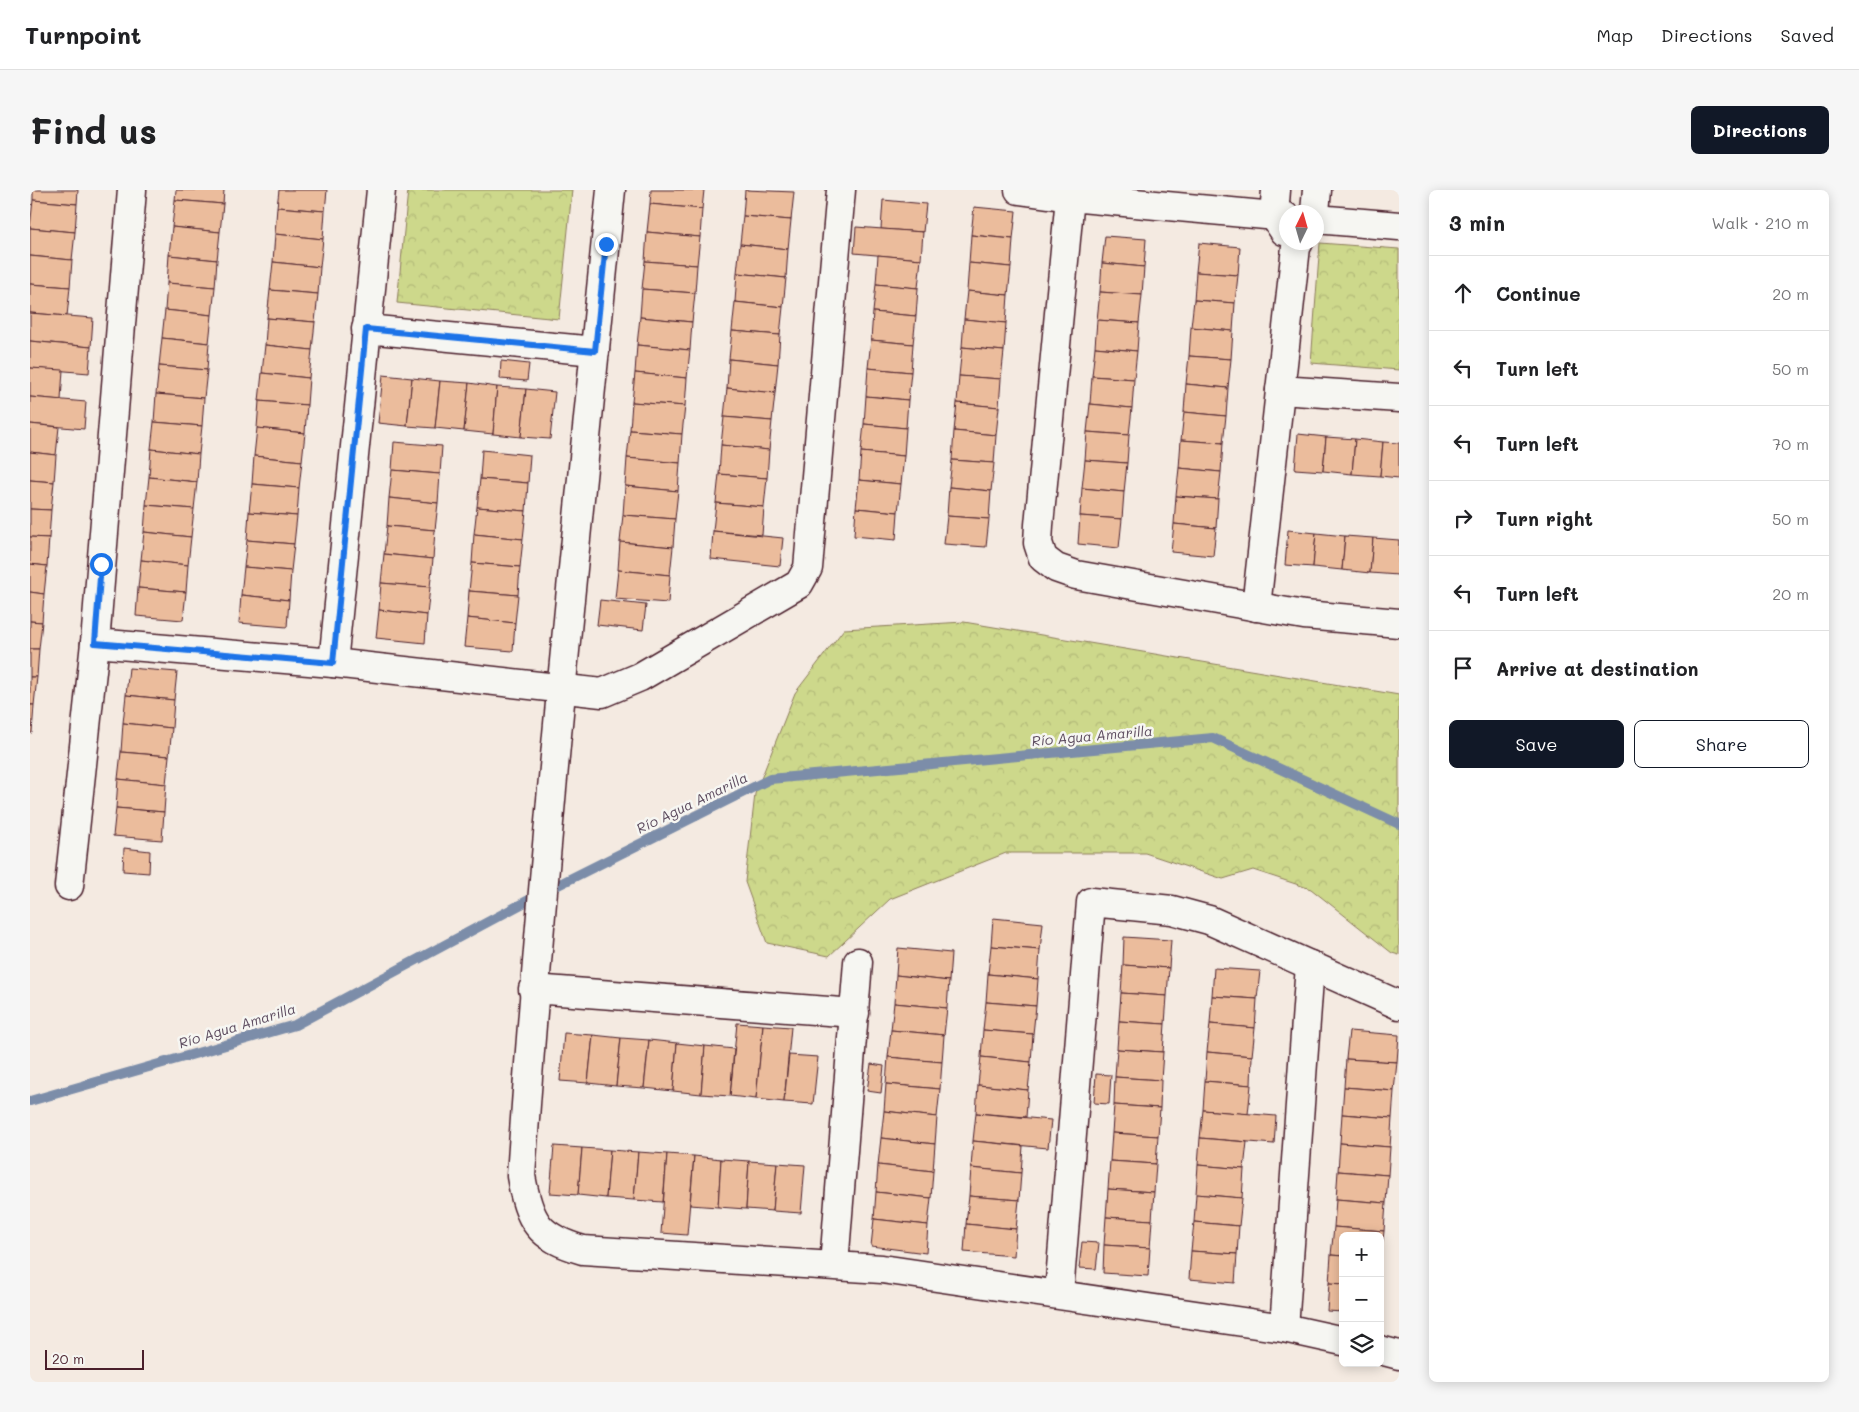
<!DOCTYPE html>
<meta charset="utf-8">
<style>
body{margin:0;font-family:Mali,sans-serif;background:#f6f6f6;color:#202124}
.controls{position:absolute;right:15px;bottom:15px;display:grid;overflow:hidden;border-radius:8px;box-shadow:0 2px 12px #0003}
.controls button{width:45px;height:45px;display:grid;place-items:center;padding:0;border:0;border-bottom:1px solid #e0e0e0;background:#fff;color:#202124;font:25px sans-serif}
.compass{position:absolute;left:1249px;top:15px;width:45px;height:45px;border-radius:50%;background:#fff;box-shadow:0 2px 12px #0003;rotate:5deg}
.scale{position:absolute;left:15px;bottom:12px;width:99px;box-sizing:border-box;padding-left:5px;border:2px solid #4a1f2b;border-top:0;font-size:14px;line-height:18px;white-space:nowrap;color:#4a1f2b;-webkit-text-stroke:4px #f6f6f2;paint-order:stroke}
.stop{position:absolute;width:15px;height:15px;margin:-11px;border:4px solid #1a73e8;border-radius:50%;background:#fff}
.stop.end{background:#1a73e8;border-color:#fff;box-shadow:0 1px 5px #0008}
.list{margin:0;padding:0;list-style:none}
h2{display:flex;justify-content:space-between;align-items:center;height:65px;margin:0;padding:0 20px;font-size:21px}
h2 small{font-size:16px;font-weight:400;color:#757577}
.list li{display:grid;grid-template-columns:32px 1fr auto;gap:15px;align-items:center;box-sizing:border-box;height:75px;padding:0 20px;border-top:1px solid #e0e0e0}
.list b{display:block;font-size:19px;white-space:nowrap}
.list em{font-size:16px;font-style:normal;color:#757577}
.actions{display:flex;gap:10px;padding:15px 20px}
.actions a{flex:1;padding:11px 0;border:1px solid #111827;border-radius:8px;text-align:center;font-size:18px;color:#111827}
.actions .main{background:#111827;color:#fff}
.icon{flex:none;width:28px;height:28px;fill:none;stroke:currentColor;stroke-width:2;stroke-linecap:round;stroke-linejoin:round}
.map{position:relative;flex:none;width:1369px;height:1192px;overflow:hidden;border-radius:8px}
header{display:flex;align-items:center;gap:30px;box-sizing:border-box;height:70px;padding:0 25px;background:#fff;border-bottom:1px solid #e0e0e0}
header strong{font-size:24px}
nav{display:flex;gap:28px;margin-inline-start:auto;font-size:18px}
.intro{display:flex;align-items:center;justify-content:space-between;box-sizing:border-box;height:120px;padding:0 30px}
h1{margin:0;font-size:35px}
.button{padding:12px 22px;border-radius:8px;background:#111827;color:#fff;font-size:18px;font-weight:700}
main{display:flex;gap:30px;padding:0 30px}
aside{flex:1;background:#fff;border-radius:8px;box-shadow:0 2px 12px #0003}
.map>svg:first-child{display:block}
.forest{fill:url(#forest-crowns);stroke:#8c7c5b}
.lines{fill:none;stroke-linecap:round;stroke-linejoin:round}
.stream{stroke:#7b8da9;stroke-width:10}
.building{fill:#ebbc9c;stroke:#4a1f2b}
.minor-casing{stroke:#4a1f2b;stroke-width:31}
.minor{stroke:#f6f6f2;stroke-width:28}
.route{stroke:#1a73e8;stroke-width:6}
.labels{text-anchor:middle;stroke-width:5;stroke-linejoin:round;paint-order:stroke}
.water-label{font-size:14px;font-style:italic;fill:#5e4d60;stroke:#f6f6f2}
</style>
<header>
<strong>Turnpoint</strong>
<nav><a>Map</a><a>Directions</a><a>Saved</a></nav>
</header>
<div class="intro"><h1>Find us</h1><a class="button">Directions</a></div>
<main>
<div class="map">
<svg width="1369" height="1192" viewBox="0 0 1369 1192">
<defs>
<pattern id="forest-crowns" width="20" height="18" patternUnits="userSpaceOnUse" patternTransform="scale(1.25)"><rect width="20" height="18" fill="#cdd88b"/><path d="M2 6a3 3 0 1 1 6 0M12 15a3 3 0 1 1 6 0" fill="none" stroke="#b2b978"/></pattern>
</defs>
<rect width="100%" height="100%" fill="#f4eae1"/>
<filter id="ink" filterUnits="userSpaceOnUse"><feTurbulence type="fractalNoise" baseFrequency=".02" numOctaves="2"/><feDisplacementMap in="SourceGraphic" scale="10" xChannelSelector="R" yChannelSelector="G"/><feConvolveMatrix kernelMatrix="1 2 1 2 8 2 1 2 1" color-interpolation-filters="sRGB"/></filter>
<g filter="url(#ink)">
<!-- forest -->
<g class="forest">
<polygon points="378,0 542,0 529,129 367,113"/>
<polygon points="1290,53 1369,59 1369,180 1281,173"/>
<polygon points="934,432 1369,505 1369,765 1362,763 1281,699 1223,680 1193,689 1115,663 976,663 860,709 799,766 737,753 715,692 725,604 765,503 814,439"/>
</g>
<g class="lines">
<!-- stream -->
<polyline class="stream" points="0,911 265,835 512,703 740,589 1183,548 1369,634"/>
</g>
<!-- building -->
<g class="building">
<polygon points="3,0 48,0 47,14 3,10"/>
<polygon points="146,0 194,0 193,14 145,10"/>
<polygon points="249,0 297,0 295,21 247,17"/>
<polygon points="621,0 674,0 672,19 620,14"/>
<polygon points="715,0 764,2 761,30 713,26"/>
<polygon points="3,10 47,14 45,42 0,38"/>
<polygon points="145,10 193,14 190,42 142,37"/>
<polygon points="853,10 896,14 893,42 851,39"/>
<polygon points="620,14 672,19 670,47 617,42"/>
<polygon points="247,17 295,21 293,49 245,44"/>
<polygon points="944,17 986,21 983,49 941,45"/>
<polygon points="713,26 761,30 758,59 710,54"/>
<polygon points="142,37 190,42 187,70 139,65"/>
<polygon points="826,37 893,42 891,69 824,63"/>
<polygon points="0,38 45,42 42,70 0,66"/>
<polygon points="617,42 670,47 667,75 615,71"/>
<polygon points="245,44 293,49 290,77 243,72"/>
<polygon points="941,45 983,49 981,77 939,73"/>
<polygon points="1075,46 1116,49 1114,77 1072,73"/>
<polygon points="1169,53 1210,57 1208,85 1166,82"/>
<polygon points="710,54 758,59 756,88 707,83"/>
<polygon points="139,65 187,70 185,97 137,93"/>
<polygon points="848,65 891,69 888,98 846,94"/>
<polygon points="0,66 42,70 40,97 0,94"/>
<polygon points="615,71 667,75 665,103 612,99"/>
<polygon points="243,72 290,77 288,104 240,100"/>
<polygon points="939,73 981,77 978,105 937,101"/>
<polygon points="1072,73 1114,77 1112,105 1070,102"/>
<polygon points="1166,82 1208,85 1205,113 1164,110"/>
<polygon points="707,83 756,88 753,117 705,112"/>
<polygon points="137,93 185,97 182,125 135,120"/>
<polygon points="0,94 40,97 37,126 0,123"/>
<polygon points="846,94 888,98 886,126 843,122"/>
<polygon points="612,99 665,103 662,132 610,127"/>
<polygon points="240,100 288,104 285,132 237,128"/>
<polygon points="937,101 978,105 976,133 934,129"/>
<polygon points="1070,102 1112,105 1109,133 1067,130"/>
<polygon points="1164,110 1205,113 1203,141 1161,137"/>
<polygon points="705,112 753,117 750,145 702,141"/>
<polygon points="135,120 182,125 179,153 132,148"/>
<polygon points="843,122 886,126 883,154 841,150"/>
<polygon points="0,123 63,128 61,157 0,151"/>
<polygon points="610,127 662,132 660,160 607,155"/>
<polygon points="237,128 285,132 282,160 235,155"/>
<polygon points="934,129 976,133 974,161 932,157"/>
<polygon points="1067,130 1109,133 1107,161 1065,157"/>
<polygon points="1161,137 1203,141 1201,169 1159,166"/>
<polygon points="702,141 750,145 748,174 699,169"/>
<polygon points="132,148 179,153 177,180 129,176"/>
<polygon points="841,150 883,154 881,182 838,178"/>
<polygon points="0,151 61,157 59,183 0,178"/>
<polygon points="235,155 282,160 279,188 232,183"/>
<polygon points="607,155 660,160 657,188 605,183"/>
<polygon points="932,157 974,161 971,189 929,186"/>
<polygon points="1065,157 1107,161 1104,189 1062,186"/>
<polygon points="1159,166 1201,169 1198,198 1156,194"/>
<polygon points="699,169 748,174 745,203 697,198"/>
<polygon points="471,171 499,174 497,191 470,189"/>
<polygon points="129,176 177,180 174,208 126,204"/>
<polygon points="0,178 33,180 31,210 0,207"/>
<polygon points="838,178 881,182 878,210 836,206"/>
<polygon points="232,183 279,188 277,215 229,211"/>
<polygon points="605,183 657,188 655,216 602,212"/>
<polygon points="353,185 382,188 377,236 348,233"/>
<polygon points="929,186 971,189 969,217 927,213"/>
<polygon points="1062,186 1104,189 1102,218 1060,214"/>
<polygon points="382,188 410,191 405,238 377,236"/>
<polygon points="410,191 439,193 434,241 405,238"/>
<polygon points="439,193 467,197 463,244 434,241"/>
<polygon points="1156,194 1198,198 1196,226 1154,222"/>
<polygon points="467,197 496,199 491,247 463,244"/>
<polygon points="697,198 745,203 742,231 694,227"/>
<polygon points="496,199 525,202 520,249 491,247"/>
<polygon points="126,204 174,208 172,236 124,232"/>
<polygon points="836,206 878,210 876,238 834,234"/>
<polygon points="0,207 56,212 54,239 0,234"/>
<polygon points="229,211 277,215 275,243 227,238"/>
<polygon points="602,212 655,216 652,244 600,240"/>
<polygon points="927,213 969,217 966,245 924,241"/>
<polygon points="1060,214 1102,218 1099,245 1057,242"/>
<polygon points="1154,222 1196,226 1193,253 1151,250"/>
<polygon points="694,227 742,231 739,260 691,255"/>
<polygon points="124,232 172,236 169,264 121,259"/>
<polygon points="0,234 29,237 26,265 0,262"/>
<polygon points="834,234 876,238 874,266 831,262"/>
<polygon points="227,238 275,243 272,271 224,266"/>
<polygon points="600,240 652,244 650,273 597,268"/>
<polygon points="924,241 966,245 964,273 922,270"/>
<polygon points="1057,242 1099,245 1097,273 1055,270"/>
<polygon points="1268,244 1296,247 1293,281 1265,279"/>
<polygon points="1296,247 1325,249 1322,284 1293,281"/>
<polygon points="1325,249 1353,252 1350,286 1322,284"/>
<polygon points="1151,250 1193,253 1191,282 1149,278"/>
<polygon points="364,252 412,256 410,284 362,280"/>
<polygon points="1353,252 1369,253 1369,288 1350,286"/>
<polygon points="691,255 739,260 737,288 689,284"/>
<polygon points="121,259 169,264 167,292 119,287"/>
<polygon points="452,260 500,265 498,293 450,289"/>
<polygon points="0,262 26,265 24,292 0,290"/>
<polygon points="831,262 874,266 871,294 829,290"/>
<polygon points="224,266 272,271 269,298 222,294"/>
<polygon points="597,268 650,273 648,301 595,296"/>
<polygon points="922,270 964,273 961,301 919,297"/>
<polygon points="1055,270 1097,273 1094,302 1052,298"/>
<polygon points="1149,278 1191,282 1188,309 1146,306"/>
<polygon points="362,280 410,284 408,313 359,308"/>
<polygon points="689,284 737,288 734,317 686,313"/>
<polygon points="119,287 167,292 164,319 116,315"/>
<polygon points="450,289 498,293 496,321 447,317"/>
<polygon points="0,290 24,292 21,320 0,319"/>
<polygon points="829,290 871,294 868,322 826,318"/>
<polygon points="222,294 269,298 267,326 219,322"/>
<polygon points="595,296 648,301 645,329 593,325"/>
<polygon points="919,297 961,301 959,329 917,326"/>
<polygon points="1052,298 1094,302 1092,329 1050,326"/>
<polygon points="1146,306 1188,309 1186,338 1144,334"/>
<polygon points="359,308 408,313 405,340 357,336"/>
<polygon points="686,313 734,317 732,345 683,341"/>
<polygon points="116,315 164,319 161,347 114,342"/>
<polygon points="447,317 496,321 493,349 444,344"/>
<polygon points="826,318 868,322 866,350 824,346"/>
<polygon points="0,319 21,320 19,348 0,347"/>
<polygon points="219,322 267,326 264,354 217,350"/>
<polygon points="593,325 645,329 643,357 590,352"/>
<polygon points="917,326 959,329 956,357 914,354"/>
<polygon points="1050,326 1092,329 1089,358 1048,354"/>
<polygon points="1144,334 1186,338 1183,366 1141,362"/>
<polygon points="357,336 405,340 403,369 354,364"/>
<polygon points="1258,340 1286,343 1283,377 1255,375"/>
<polygon points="683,341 753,348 750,376 681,369"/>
<polygon points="114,342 161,347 158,375 111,370"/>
<polygon points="1286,343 1315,346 1312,380 1283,377"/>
<polygon points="444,344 493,349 490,377 442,373"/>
<polygon points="1315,346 1343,348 1340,383 1312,380"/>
<polygon points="0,347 19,348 17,376 0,374"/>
<polygon points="1343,348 1369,350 1368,385 1340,383"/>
<polygon points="217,350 264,354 261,381 214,377"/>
<polygon points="590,352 643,357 640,385 588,380"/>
<polygon points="354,364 403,369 400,397 351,393"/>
<polygon points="111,370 158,375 156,402 108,398"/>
<polygon points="442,373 490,377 488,405 439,401"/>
<polygon points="0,374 17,376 14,404 0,402"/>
<polygon points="214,377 261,381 259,410 211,405"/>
<polygon points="588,380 640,385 638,413 585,409"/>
<polygon points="351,393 400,397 397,425 349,420"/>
<polygon points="108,398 156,402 153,430 106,426"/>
<polygon points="439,401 488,405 485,433 437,428"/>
<polygon points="0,402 14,404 12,432 0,431"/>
<polygon points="211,405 259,410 257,437 209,433"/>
<polygon points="570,410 616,415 613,440 567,435"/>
<polygon points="349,420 397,425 395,453 346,448"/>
<polygon points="437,428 485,433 483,461 434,457"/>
<polygon points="0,431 12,432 9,459 0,459"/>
<polygon points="0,459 9,459 7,487 0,487"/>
<polygon points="99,478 147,482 144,510 96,505"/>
<polygon points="0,487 7,487 4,515 0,515"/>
<polygon points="96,505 144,510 142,538 93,533"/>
<polygon points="0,515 4,515 2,543 0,543"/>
<polygon points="93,533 142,538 139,566 91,562"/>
<polygon points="91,562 139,566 136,594 88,589"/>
<polygon points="88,589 136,594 134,622 86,618"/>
<polygon points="86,618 134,622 132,650 83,646"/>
<polygon points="94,658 120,661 119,683 93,681"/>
<polygon points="963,728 1013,733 1010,760 961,756"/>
<polygon points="1094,747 1141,750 1139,778 1093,775"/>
<polygon points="961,756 1010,760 1008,789 958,784"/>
<polygon points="868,758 921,763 919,791 866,785"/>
<polygon points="1093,775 1139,778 1137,806 1091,803"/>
<polygon points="1184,778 1230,781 1227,809 1182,806"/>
<polygon points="958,784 1008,789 1006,816 956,812"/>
<polygon points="866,785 919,791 917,818 864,813"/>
<polygon points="1091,803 1137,806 1135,834 1089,831"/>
<polygon points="1182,806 1227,809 1225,838 1180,834"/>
<polygon points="956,812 1006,816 1003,844 953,840"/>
<polygon points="864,813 917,818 914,845 861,840"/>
<polygon points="1089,831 1135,834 1133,862 1087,859"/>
<polygon points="707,833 733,835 726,909 700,906"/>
<polygon points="1180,834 1225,838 1222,866 1177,862"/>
<polygon points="733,835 761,837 754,912 726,909"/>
<polygon points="861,840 914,845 912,872 858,867"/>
<polygon points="953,840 1003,844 1001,872 951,867"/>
<polygon points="1319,841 1369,845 1367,872 1316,869"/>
<polygon points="534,843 563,845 558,893 530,891"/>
<polygon points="563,845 591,848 586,896 558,893"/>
<polygon points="591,848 619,850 614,898 586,896"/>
<polygon points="619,850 647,853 643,901 614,898"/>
<polygon points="647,853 675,856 671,904 643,901"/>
<polygon points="675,856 704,859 700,906 671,904"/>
<polygon points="1087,859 1133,862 1131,890 1085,887"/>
<polygon points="1177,862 1222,866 1221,895 1175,891"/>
<polygon points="759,865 788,867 783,914 754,912"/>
<polygon points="858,867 912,872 910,899 856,894"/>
<polygon points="951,867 1001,872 998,900 948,895"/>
<polygon points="1316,869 1367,872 1364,901 1314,897"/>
<polygon points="841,874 854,876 851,903 837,901"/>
<polygon points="1066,884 1081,885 1079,914 1064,913"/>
<polygon points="1085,887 1131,890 1130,918 1084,915"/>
<polygon points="1175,891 1221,895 1218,924 1173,920"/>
<polygon points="856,894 910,899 907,927 854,921"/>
<polygon points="948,895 998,900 996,927 946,923"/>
<polygon points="1314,897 1364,901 1362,928 1312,924"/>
<polygon points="1084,915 1130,918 1128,946 1082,943"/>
<polygon points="1173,920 1246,926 1244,954 1170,948"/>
<polygon points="854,921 907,927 905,954 851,948"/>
<polygon points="946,923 1021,930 1018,958 943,951"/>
<polygon points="1312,924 1362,928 1360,957 1310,953"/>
<polygon points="1082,943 1128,946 1126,974 1080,971"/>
<polygon points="851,948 905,954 903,981 848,975"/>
<polygon points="1170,948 1217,952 1214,979 1168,975"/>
<polygon points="943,951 993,956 991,983 941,978"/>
<polygon points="1310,953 1360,957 1358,985 1308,981"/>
<polygon points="524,956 552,958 548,1005 520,1003"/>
<polygon points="552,958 580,960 576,1008 548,1005"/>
<polygon points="580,960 608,962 604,1010 576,1008"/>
<polygon points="608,962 637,964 633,1012 604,1010"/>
<polygon points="637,964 664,966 657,1045 631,1043"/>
<polygon points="664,966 691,969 688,1017 660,1015"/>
<polygon points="691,969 719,971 716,1019 688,1017"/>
<polygon points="719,971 747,973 743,1021 716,1019"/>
<polygon points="1080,971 1126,974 1124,1002 1078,999"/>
<polygon points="747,973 775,975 771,1023 743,1021"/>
<polygon points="848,975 903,981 901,1008 846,1002"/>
<polygon points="1168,975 1214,979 1212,1008 1166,1004"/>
<polygon points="941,978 991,983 989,1010 939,1006"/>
<polygon points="1308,981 1358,985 1356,1013 1306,1009"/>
<polygon points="1078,999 1124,1002 1122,1030 1076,1027"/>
<polygon points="846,1002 901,1008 898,1035 844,1029"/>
<polygon points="1166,1004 1212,1008 1209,1036 1164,1032"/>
<polygon points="939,1006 989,1010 986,1039 936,1034"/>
<polygon points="1306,1009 1356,1013 1354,1041 1304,1037"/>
<polygon points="1076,1027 1122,1030 1120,1058 1074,1055"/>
<polygon points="844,1029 898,1035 896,1063 841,1056"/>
<polygon points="1164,1032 1209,1036 1207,1064 1161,1061"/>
<polygon points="936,1034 986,1039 984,1066 934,1062"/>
<polygon points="1304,1037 1354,1041 1351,1068 1350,1046 1313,1046 1313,1066 1301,1065"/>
<polygon points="1052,1052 1069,1053 1066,1079 1049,1078"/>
<polygon points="1074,1055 1120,1058 1118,1086 1073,1083"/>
<polygon points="1161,1061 1207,1064 1205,1093 1159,1089"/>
<polygon points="1301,1065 1313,1066 1313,1094 1299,1093"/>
<polygon points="1299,1093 1313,1094 1313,1122 1297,1121"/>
</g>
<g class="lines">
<defs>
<g id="minor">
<path d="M581,0C548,329 513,657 491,986C499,1032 508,1047 553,1060L852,1079L1254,1138L1313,1151"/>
<polyline points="989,0 1040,7 1256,27"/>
<polyline points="1246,0 1244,26 1254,41"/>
<polyline points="1040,7 1009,335 1008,353 1013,368 1026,378 1046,385 1274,425 1369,433"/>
<polyline points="1285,22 1287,0"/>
<polyline points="1286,29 1369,36"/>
<polyline points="336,139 565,161"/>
<polyline points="1250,200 1369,208"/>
<polyline points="1226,417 1266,57 1269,52"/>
<polyline points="65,453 303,473 572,503 610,487 769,394 778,378 811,0"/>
<polyline points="303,473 351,0"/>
<polyline points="39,696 65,453 102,0"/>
<polyline points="503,799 825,823"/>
<polyline points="804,1075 828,772"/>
<polyline points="1029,1103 1061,712 1142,720 1179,730 1369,815"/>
<polyline points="1254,1138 1280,775"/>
<polyline points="1350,1160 1369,1165"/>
</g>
</defs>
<!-- minor casing -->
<use href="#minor" class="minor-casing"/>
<!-- minor -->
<use href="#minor" class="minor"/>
</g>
</g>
<g class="lines" filter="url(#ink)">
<!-- route -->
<polyline class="route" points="71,374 65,453 303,473 336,139 565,161 576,54"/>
</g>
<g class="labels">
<!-- water labels -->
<g class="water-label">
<text transform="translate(1062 546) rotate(-5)" y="5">Río Agua Amarilla</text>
<text transform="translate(662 613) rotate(-26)" y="5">Río Agua Amarilla</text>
<text transform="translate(207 836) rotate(-17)" y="5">Río Agua Amarilla</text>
</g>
</g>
</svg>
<div class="controls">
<button>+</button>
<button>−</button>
<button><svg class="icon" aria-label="layers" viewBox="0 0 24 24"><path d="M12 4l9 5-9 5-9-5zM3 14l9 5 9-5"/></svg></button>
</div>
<svg class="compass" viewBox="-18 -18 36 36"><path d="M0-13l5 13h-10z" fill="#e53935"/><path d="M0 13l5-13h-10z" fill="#757577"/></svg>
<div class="scale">20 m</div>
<div class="stop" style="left:71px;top:374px"></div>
<div class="stop end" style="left:576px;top:54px"></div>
</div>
<aside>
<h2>3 min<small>Walk · 210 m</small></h2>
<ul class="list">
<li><svg class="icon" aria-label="ahead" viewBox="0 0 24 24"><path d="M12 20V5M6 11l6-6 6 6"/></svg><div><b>Continue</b></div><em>20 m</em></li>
<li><svg class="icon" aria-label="left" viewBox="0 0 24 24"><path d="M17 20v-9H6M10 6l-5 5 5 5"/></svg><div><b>Turn left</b></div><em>50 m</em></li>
<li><svg class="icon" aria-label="left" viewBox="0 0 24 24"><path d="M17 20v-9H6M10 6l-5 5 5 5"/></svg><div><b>Turn left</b></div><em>70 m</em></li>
<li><svg class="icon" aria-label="right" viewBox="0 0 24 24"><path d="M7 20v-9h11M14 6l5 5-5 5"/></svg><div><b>Turn right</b></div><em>50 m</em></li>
<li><svg class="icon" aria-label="left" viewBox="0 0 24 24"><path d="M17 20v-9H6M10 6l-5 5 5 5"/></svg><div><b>Turn left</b></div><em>20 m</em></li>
<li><svg class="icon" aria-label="arrive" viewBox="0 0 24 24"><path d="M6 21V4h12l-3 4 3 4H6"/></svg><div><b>Arrive at destination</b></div></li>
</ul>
<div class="actions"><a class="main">Save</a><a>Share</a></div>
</aside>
</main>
